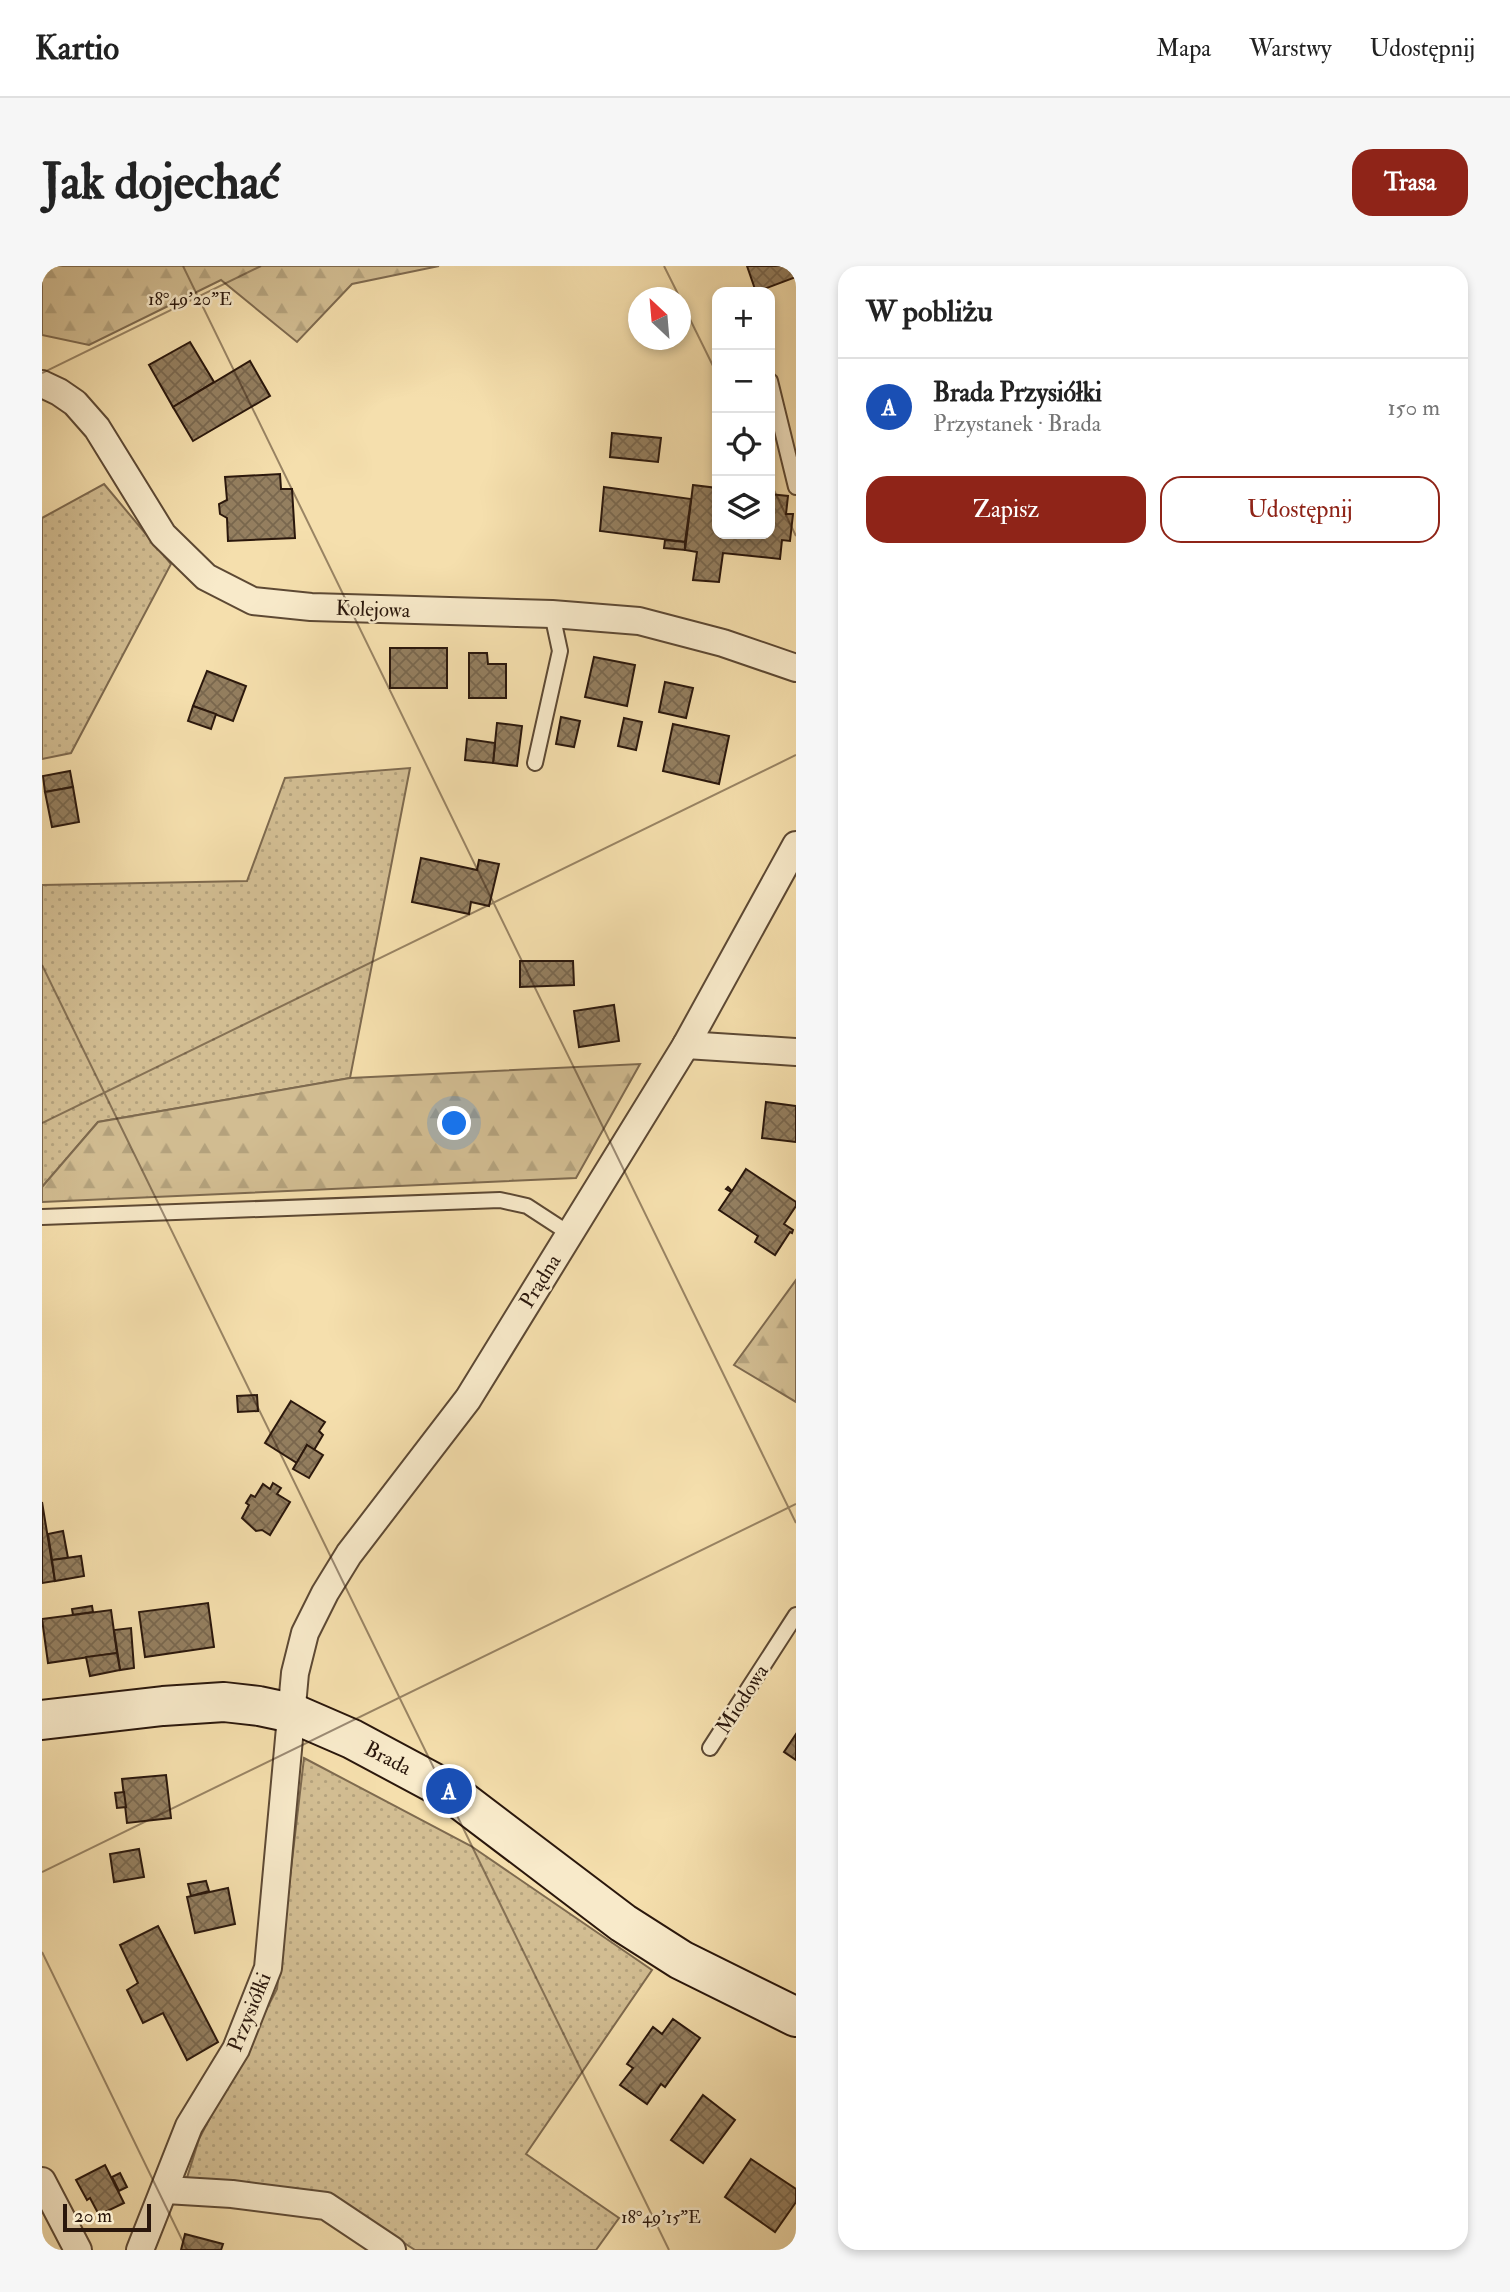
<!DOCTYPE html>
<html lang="pl">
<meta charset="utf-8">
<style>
body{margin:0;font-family:"IM FELL Double Pica",serif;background:#f6f6f6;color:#222}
.controls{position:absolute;right:21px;top:21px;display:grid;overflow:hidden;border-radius:14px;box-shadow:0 4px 10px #0003}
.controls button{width:63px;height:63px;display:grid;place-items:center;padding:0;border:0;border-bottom:2px solid #e0e0e0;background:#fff;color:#222;font:35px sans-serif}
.compass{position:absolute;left:586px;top:21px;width:63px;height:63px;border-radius:50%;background:#fff;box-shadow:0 4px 10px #0003;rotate:334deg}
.scale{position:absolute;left:21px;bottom:18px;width:88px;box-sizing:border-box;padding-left:7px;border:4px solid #2a170c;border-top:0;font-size:19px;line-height:24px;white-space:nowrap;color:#2a170c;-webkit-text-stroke:5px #f8eaca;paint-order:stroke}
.you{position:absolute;left:413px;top:858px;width:24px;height:24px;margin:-18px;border:5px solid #fff;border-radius:50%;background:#1a73e8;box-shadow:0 0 0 10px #1a73e833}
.badge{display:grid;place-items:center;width:46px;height:46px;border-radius:50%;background:#8f2418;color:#fff;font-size:23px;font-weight:700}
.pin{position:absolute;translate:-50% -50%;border:4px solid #fff;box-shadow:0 2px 7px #0006}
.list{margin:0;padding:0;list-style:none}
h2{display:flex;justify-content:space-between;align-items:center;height:91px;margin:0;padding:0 28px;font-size:30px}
h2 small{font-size:23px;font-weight:400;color:#767676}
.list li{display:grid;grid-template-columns:46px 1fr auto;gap:21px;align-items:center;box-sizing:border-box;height:98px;padding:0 28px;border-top:2px solid #e0e0e0}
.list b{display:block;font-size:26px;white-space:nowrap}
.list p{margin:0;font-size:23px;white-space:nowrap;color:#767676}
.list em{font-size:23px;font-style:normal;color:#767676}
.actions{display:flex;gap:14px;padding:21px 28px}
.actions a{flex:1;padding:16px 0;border:2px solid #8f2418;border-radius:21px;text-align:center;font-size:24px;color:#8f2418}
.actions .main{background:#8f2418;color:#fff}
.icon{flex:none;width:38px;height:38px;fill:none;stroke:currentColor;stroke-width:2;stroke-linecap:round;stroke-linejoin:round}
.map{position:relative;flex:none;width:754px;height:1984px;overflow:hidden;border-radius:21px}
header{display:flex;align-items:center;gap:42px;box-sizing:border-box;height:98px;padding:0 35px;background:#fff;border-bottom:2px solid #e0e0e0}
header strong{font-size:33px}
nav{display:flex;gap:38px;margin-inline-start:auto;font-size:24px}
.intro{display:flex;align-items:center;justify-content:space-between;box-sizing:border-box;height:168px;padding:0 42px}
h1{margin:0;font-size:49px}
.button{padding:18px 32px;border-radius:21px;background:#8f2418;color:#fff;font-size:24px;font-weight:700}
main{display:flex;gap:42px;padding:0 42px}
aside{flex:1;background:#fff;border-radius:21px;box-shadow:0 4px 10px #0003}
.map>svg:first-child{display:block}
.grass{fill:url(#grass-dots);stroke:#7e6a4f;stroke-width:2}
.forest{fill:url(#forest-firs);stroke:#7e6a4f;stroke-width:2}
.building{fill:url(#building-cross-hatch);stroke:#2a170c;stroke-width:2}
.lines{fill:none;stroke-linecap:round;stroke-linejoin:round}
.lane-casing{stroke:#5d4934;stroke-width:18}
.street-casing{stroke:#5d4934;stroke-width:30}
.secondary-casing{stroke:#2a170c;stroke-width:42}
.lane{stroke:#f8eaca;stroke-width:14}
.street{stroke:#f8eaca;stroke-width:26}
.secondary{stroke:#f8eaca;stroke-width:38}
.ticks{fill:none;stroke:#2a170c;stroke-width:2;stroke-opacity:0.45}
.labels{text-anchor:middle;stroke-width:5;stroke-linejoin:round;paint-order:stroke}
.street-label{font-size:21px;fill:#2a170c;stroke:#f8eaca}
.ticks-label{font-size:18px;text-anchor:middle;fill:#2a170c;stroke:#f8eaca;stroke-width:5;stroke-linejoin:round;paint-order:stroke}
</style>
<header>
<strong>Kartio</strong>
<nav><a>Mapa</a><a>Warstwy</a><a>Udostępnij</a></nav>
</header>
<div class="intro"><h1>Jak dojechać</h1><a class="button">Trasa</a></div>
<main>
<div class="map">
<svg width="754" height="1984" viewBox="0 0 754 1984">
<defs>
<pattern id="grass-dots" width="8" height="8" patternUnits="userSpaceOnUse" patternTransform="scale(1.75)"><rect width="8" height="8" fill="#d2bd92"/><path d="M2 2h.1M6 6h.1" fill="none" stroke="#b4a27d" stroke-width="1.8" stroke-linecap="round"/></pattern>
<pattern id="forest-firs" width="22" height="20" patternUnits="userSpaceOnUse" patternTransform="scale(1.75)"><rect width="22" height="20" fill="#d2bd92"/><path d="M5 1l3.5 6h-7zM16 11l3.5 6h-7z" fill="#b4a27d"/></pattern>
<pattern id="building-cross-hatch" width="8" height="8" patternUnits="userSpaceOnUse" patternTransform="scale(1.75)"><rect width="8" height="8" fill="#947f60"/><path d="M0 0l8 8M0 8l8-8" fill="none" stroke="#79674e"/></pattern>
</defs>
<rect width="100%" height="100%" fill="#f5dfad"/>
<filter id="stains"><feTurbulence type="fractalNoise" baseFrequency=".00286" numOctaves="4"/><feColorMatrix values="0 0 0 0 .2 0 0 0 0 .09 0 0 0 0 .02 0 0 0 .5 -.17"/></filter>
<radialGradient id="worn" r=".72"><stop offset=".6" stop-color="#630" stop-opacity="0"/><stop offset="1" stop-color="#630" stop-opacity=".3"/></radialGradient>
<!-- grass -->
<g class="grass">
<polygon points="62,218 129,298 29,487 0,493 0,252"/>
<polygon points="368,502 308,812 56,856 0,921 0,619 205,615 243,512"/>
<polygon points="262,1492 429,1580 610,1704 484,1888 577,1952 554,1984 373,1984 295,1933 144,1915 157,1873 235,1723"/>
</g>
<!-- forest -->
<g class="forest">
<polygon points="0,0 397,0 310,18 255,76 179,14 47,79 0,69"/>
<polygon points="598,798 534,912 0,936 0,921 56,856 308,812"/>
<polygon points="754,1014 754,1136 692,1099"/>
</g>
<!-- building -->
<g class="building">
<polygon points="705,0 754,0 754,11 714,26"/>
<polygon points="148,76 172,116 131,141 107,99"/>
<polygon points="208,95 228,130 151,175 131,141"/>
<polygon points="570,167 619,172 616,196 568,191"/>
<polygon points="238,208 239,223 250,223 253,272 186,275 185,252 178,248 177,238 185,234 183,211"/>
<polygon points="651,219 675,222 675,268 728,268 728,228 746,230 744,248 751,248 748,275 740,274 738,293 681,287 677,316 651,314 655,286 643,284"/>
<polygon points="562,221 649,233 643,276 558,265"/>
<polygon points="623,274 643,276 643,284 622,282"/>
<rect x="348" y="382" width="57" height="40"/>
<polygon points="427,387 445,387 446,398 464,398 464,432 427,432"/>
<polygon points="552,391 593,399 585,440 543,431"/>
<polygon points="165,405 204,420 191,455 151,440"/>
<polygon points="623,416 651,422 644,452 617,446"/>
<polygon points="151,440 174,448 169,463 146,455"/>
<polygon points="519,451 538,455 532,481 514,478"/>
<polygon points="582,452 600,456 594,484 576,480"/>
<polygon points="455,457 480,460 475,500 451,497"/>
<polygon points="631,458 687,470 677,518 621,505"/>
<polygon points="425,473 453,477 451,497 423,494"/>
<polygon points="28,505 31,521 3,526 1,510"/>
<polygon points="31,521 37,556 10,561 3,526"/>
<polygon points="379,592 435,604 437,594 457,598 447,640 429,636 427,648 370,636"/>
<polygon points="478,695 531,695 532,719 478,721"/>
<polygon points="572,739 577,775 537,781 532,745"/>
<polygon points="724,836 754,840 754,876 720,872"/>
<polygon points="704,903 754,936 754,940 742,958 751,964 750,967 748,966 733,989 713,976 716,970 677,944 689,926 684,923 686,921 690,925"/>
<polygon points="215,1129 216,1145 196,1146 195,1130"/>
<polygon points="249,1135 283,1156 277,1165 281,1169 272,1184 265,1179 255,1197 223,1177"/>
<polygon points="265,1179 281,1189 267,1212 251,1203"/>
<polygon points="231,1217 239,1222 235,1228 248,1236 228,1269 220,1264 214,1265 200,1252 207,1239 204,1237 209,1229 213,1231 221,1218 228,1223"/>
<polygon points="0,1236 13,1315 0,1317"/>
<polygon points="21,1265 26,1292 10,1294 6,1268"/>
<polygon points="39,1290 42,1310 13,1315 10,1294"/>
<polygon points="166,1337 172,1381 103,1391 97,1346"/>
<polygon points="50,1340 51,1346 31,1349 30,1343"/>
<polygon points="69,1344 75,1387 6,1397 0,1353"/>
<polygon points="89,1362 92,1402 78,1404 72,1364"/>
<polygon points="75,1387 78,1404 48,1410 44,1391"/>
<polygon points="754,1468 754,1494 742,1486"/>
<polygon points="124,1509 129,1552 85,1557 80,1513"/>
<polygon points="82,1526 84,1541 75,1542 73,1527"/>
<polygon points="97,1583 102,1611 72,1616 68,1588"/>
<polygon points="164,1615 167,1625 149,1630 146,1618"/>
<polygon points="186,1622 193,1658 153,1667 145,1631"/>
<polygon points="116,1660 176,1776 145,1794 121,1747 101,1757 85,1724 96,1717 78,1679"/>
<polygon points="631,1753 658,1772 623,1821 619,1818 605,1838 578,1819 591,1802 585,1798 611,1761 620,1768"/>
<polygon points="661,1829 693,1854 661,1897 629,1874"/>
<polygon points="709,1893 754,1923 754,1936 733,1966 683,1931"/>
<polygon points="63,1899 82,1937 57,1949 48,1932 45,1934 34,1914"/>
<polygon points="78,1907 85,1921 77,1925 70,1911"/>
<polygon points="143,1968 181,1978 179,1984 139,1984"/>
</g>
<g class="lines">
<defs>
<g id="lane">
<polyline points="728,115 754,221"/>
<polyline points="493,497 518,385 510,348"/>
<polyline points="0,951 458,934 485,940 528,968"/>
<polyline points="668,1482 754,1349"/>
</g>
<g id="street">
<polyline points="0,118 17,126 33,137 55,162 121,269 164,311 211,335 269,341 510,348 597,355 681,377 754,402"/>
<polyline points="644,779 754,786"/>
<polyline points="0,1915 36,1984"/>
<polyline points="124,1924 190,1928 284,1940 350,1984"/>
<polyline points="98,1984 147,1860 194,1783 226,1702 253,1407 263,1367 283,1327 307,1288 426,1133 644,779 754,579"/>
</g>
<polyline id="secondary" points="0,1454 121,1440 182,1436 217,1440 250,1447 310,1473 407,1525 581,1657 639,1694 754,1751"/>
</defs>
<!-- lane casing -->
<use href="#lane" class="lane-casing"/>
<!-- street casing -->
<use href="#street" class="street-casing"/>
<!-- secondary casing -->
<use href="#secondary" class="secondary-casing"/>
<!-- lane -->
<use href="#lane" class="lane"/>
<!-- street -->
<use href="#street" class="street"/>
<!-- secondary -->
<use href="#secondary" class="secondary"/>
</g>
<!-- ticks -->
<path class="ticks" d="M141,0L754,1257M622,0L638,32M638,33L675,108M0,107L219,0M728,216L754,270M0,699L627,1984M0,857L754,489M0,1606L754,1238M0,1686L145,1984"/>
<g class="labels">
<!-- street labels -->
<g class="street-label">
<text transform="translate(331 343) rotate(2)" y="7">Kolejowa</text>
<text transform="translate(498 1015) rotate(-58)" y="7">Prądna</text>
<text transform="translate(700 1433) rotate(-57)" y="7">Miodowa</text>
<text transform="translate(346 1492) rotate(27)" y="7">Brada</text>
<text transform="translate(207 1746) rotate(-68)" y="7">Przysiółki</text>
</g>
</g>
<g class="ticks-label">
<text x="148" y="39">18°49'20"E</text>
<text x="619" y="1957">18°49'15"E</text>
</g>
<rect width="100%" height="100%" filter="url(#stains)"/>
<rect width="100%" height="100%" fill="url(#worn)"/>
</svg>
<div class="controls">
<button>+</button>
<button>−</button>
<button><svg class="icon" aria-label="locate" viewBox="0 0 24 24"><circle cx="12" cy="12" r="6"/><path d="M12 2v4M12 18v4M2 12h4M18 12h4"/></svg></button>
<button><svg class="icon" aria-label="layers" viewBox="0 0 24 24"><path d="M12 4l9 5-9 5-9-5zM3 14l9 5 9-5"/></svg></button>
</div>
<svg class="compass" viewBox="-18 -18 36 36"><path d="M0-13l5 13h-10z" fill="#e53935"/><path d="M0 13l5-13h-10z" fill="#767676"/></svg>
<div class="scale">20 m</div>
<div class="you"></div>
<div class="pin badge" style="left:407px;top:1525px;background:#1a4fb4">A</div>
</div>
<aside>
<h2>W pobliżu<small></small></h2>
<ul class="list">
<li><span class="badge" style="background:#1a4fb4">A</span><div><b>Brada Przysiółki</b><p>Przystanek · Brada</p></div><em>150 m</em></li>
</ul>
<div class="actions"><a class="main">Zapisz</a><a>Udostępnij</a></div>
</aside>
</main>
